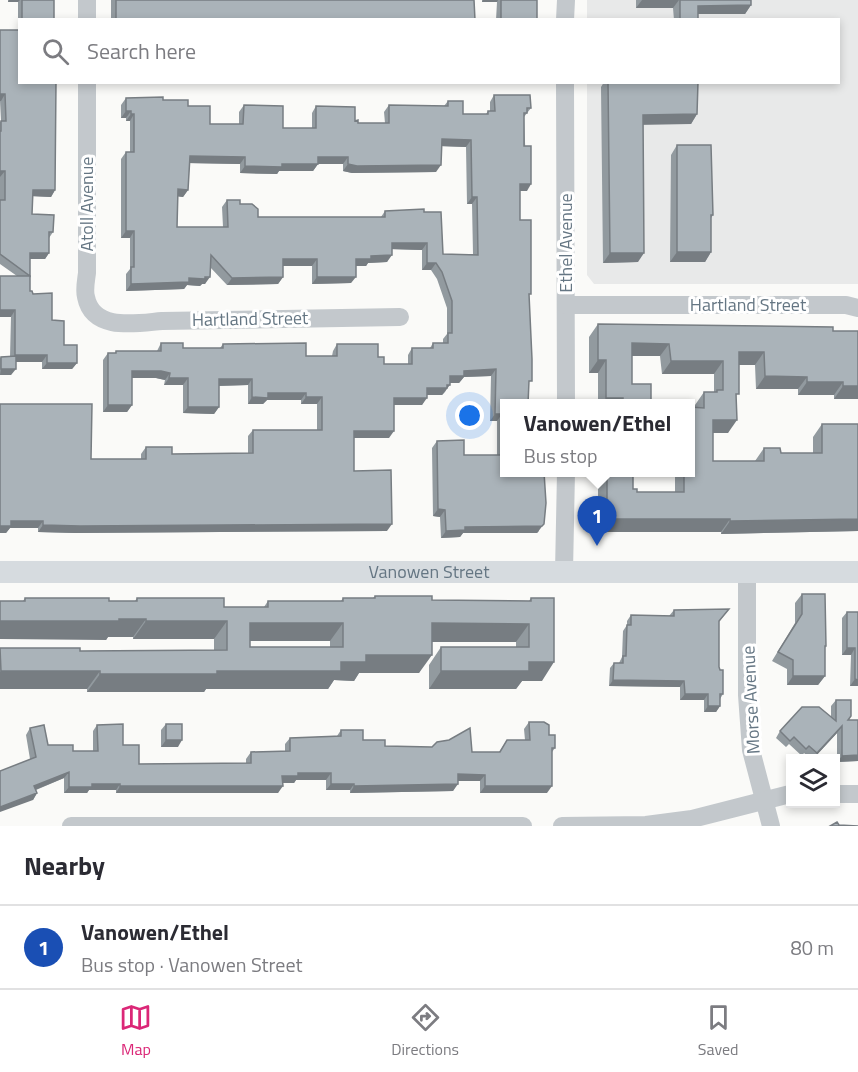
<!DOCTYPE html>
<meta charset="utf-8">
<style>
body{margin:0;font-family:"Titillium Web",sans-serif;background:#f2f2f3;color:#2b2b33}
.controls{position:absolute;right:18px;bottom:18px;display:grid;overflow:hidden;border-radius:0px;box-shadow:0 3px 9px #0003}
.controls button{width:54px;height:54px;display:grid;place-items:center;padding:0;border:0;border-bottom:2px solid #e1e1e2;background:#fff;color:#2b2b33;font:30px sans-serif}
.you{position:absolute;left:470px;top:416px;width:21px;height:21px;margin:-15px;border:4px solid #fff;border-radius:50%;background:#1a73e8;box-shadow:0 0 0 9px #1a73e833}
.badge{display:grid;place-items:center;width:39px;height:39px;border-radius:50%;background:#db2777;color:#fff;font-size:20px;font-weight:700}
.pin{position:absolute;translate:-50% -50px;filter:drop-shadow(0 2px 3px #0008)}
.pin::after{content:'';position:absolute;top:32px;width:21px;height:18px;background:inherit;clip-path:polygon(0 0,100% 0,50% 100%)}
.popup{position:absolute;left:500px;top:399px;width:195px;height:78px;box-sizing:border-box;display:grid;place-content:center;border-radius:0px;background:#fff;filter:drop-shadow(0 2px 4px #0005);font-size:20px;white-space:nowrap;color:#7c7c81}
.popup b{font-size:22px;color:#2b2b33}
.popup::after{content:'';position:absolute;left:50%;top:100%;margin-left:-12px;border:12px solid transparent;border-top-color:#fff}
.list{margin:0;padding:0;list-style:none}
h2{display:flex;justify-content:space-between;align-items:center;height:78px;margin:0;padding:0 24px;font-size:26px}
h2 small{font-size:20px;font-weight:400;color:#7c7c81}
.list li{display:grid;grid-template-columns:39px 1fr auto;gap:18px;align-items:center;box-sizing:border-box;height:84px;padding:0 24px;border-top:2px solid #e1e1e2}
.list b{display:block;font-size:22px;white-space:nowrap}
.list p{margin:0;font-size:20px;white-space:nowrap;color:#7c7c81}
.list em{font-size:20px;font-style:normal;color:#7c7c81}
.icon{flex:none;width:33px;height:33px;fill:none;stroke:currentColor;stroke-width:2;stroke-linecap:round;stroke-linejoin:round}
.map{position:relative;flex:none;width:858px;height:826px;overflow:hidden}
.search{position:absolute;background:#fff;box-shadow:0 3px 9px #0003;left:18px;right:18px;top:18px;height:66px;display:flex;align-items:center;gap:15px;box-sizing:border-box;padding:0 21px;border-radius:0px;color:#7c7c81;font-size:22px}
.sheet{height:162px;background:#fff}
nav{display:flex;justify-content:space-around;align-items:center;box-sizing:border-box;height:84px;border-top:2px solid #e1e1e2;background:#fff;font-size:16px;color:#7c7c81}
nav a{display:grid;justify-items:center;gap:3px}
nav .on{color:#db2777}
.map>svg:first-child{display:block}
.built{fill:#e8e9e9}
.lines{fill:none;stroke-linecap:round;stroke-linejoin:round}
.minor{stroke:#c3c8cc;stroke-width:18}
.major{stroke:#d6dbdf;stroke-width:22}
.wall{fill:#929a9f;fill-rule:evenodd}
.shaded-wall{fill:#777d82}
.building{fill:#aab3b9;stroke:#777d82;stroke-width:1.5;fill-rule:evenodd}
.labels{text-anchor:middle;stroke-width:6;stroke-linejoin:round;paint-order:stroke}
.street-label{font-size:18px;fill:#657683;stroke:#fff}
</style>
<div class="map">
<svg width="858" height="826" viewBox="0 0 858 826">
<rect width="100%" height="100%" fill="#fafaf8"/>
<!-- built -->
<polygon class="built" points="587,0 858,0 858,284 594,284 587,275 587,83 838,82 838,20 587,19"/>
<g class="lines">
<!-- minor -->
<g class="minor">
<polyline points="87,20 87,0"/>
<polyline points="565,20 566,0"/>
<path d="M87,82V273C86,281 84,290 86,297C93,332 137,323 162,321L400,317"/>
<polyline points="565,82 566,404"/>
<polyline points="566,305 846,305 858,308"/>
<polyline points="564,572 566,472"/>
<polyline points="747,572 747,695 751,750 771,826"/>
<polyline points="836,794 858,794"/>
<polyline points="71,826 523,826"/>
<polyline points="562,826 646,825 692,819 790,794"/>
</g>
<!-- major -->
<path class="major" id="s1" d="M0,572H858"/>
</g>
<!-- wall -->
<g class="wall">
<polygon points="8,0 54,0 54,20 20,20 20,82 55,190 51,197 33,196 32,214 53,232 49,238 49,253 45,259 30,259 30,291 52,320 64,345 77,363 72,369 42,369 42,362 16,362 11,375 0,375 0,358 1,357 10,357 11,317 17,276 0,264 0,122 1,121 0,101 18,30 18,2 8,2"/>
<polygon points="111,0 474,0 475,20 111,20"/>
<polygon points="482,0 537,0 537,20 496,20 497,2 482,2"/>
<polygon points="636,0 751,0 751,5 745,14 698,14 698,20 674,20 673,8 636,8"/>
<polygon points="604,82 640,82 697,114 691,124 643,124 638,262 603,263 601,87"/>
<path d="M494,95L531,108L524,117L527,191H520V220L529,297L504,404L539,531L537,533H463L460,537L441,538L440,517L433,516L432,448L437,441L464,455H497V421H490L491,376L464,377L459,383H450L445,392L442,395H427L422,405H394L389,438H354V471L387,531L75,533L38,532V528H10L6,533H0L91,459H141V454L146,447L172,454L248,453V436L253,430H317V404H301V400H267L263,404H248V385L219,386V407L214,414L183,413V385H164L165,380L156,378H132V405L127,412H103V360L108,353H115L116,351H157L161,343L183,348H220L223,344L306,356H332L333,351L337,344L378,357L384,364H408V355L412,348H430L433,343H443V339L447,334V308L437,279L431,270H422V250L392,249L387,262L368,263L366,266H356L351,283L312,284V266H283V277L278,284L227,285L210,267L205,284H202L200,286L187,285L184,289L126,291V274L130,269V238H121V159L126,152H130V121H126V118H121V105L126,98L163,100L188,106L210,124H239V112L244,105L283,128H312V113L316,106L355,121L358,123H385L384,112L389,105L444,106L448,101L463,114H486L488,111H490V102ZM442,146L466,147L467,204H472L473,254H443L424,212L385,211L381,217H258L240,204L227,200L222,207L223,227H177L178,196L183,197L188,190L189,163L240,164V173L277,174L279,171H313L318,164H343V171L352,173L436,172Z"/>
<polygon points="677,145 713,215 711,218 711,252 705,262 670,262 671,155"/>
<path d="M598,324L833,331L858,399H834V395H798V389H756L755,365H739L736,398L728,433H713V461H755L764,448L781,453H813V437L822,424H858V531L721,534V532H601L598,530V472H690L695,405L704,392H714V374H662L660,356H632V384L651,404H598V373H589V337ZM633,475H675V492H637L633,489Z"/>
<polygon points="802,594 826,646 825,648 825,676 818,685 787,685 787,669 772,661 795,623 795,603"/>
<path d="M375,596L432,600L529,601L531,598L542,681H522L516,689H429V665L441,647H516V642H432L419,673H359L354,681L334,680L328,689H206L204,692H87V689H0V648L80,651L214,650V639H133V637H108L106,640L23,601L25,598L109,601H135L137,598L224,607H264L268,601H341L343,598H373ZM250,641H330V647H250Z"/>
<polygon points="729,609 719,622 719,667 723,694 720,699 720,706 716,712 704,712 704,700 680,700 680,687 609,686 610,668 614,663 619,663 622,657 623,631 627,625 627,621 631,615 669,616 674,610"/>
<polygon points="847,612 858,612 858,686 850,686 851,655 842,655 842,618"/>
<polygon points="836,700 848,720 858,761 837,762 837,733 813,759 811,759 804,753 802,756 789,744 786,747 776,738 780,731 831,717 831,706"/>
<polygon points="529,722 549,735 555,748 552,752 547,793 480,793 480,781 458,781 453,791 350,793 350,790 326,790 326,780 296,780 294,783 282,783 278,793 116,793 116,790 89,790 87,793 64,793 64,778 36,790 37,793 33,800 30,759 26,735 30,728 48,745 73,751 93,751 93,731 97,725 123,745 139,764 246,763 246,759 251,752 285,751 285,744 290,738 337,736 341,730 363,740 385,746 472,752 499,752 507,740 525,740 524,729"/>
<polygon points="166,724 178,747 161,747 161,730"/>
</g>
<!-- shaded-wall -->
<g class="shaded-wall">
<polygon points="9,0 20,0 18,2 8,2"/>
<polygon points="483,0 498,0 497,2 482,2"/>
<polygon points="642,0 679,0 673,8 636,8"/>
<polygon points="751,5 745,14 692,14 698,6"/>
<polygon points="0,94 5,94 1,101 0,101"/>
<polygon points="126,111 131,111 126,118 121,118"/>
<polygon points="131,114 134,114 130,121 126,121"/>
<polygon points="697,114 691,124 636,125 643,115"/>
<polygon points="442,139 471,140 466,147 437,146"/>
<polygon points="190,156 245,157 240,164 185,163"/>
<polygon points="318,157 348,157 343,164 313,164"/>
<polygon points="282,164 318,164 313,171 279,171 277,174 240,173 245,166"/>
<polygon points="348,164 441,165 436,172 352,173 343,171"/>
<polygon points="0,171 5,171 0,177"/>
<polygon points="520,184 531,184 527,191 516,191"/>
<polygon points="178,189 188,190 183,197 173,196"/>
<polygon points="33,190 55,190 51,197 28,196"/>
<polygon points="472,197 477,197 472,204 467,204"/>
<polygon points="126,231 134,231 130,238 121,238"/>
<polygon points="392,243 427,243 422,250 387,249"/>
<polygon points="677,252 711,252 705,262 670,262"/>
<polygon points="30,253 49,253 45,259 25,259"/>
<polygon points="610,253 644,253 638,262 603,263"/>
<polygon points="392,255 387,262 368,263 366,266 351,266 356,259 371,256"/>
<polygon points="283,259 317,259 312,266 278,266"/>
<polygon points="427,263 436,263 431,270 422,270"/>
<polygon points="210,277 205,284 202,284 200,286 187,285 184,289 126,291 131,284"/>
<polygon points="283,277 278,284 227,285 232,278"/>
<polygon points="317,277 356,277 351,283 312,284"/>
<polygon points="0,310 15,310 11,317 0,317"/>
<polygon points="632,343 669,344 660,356 623,356"/>
<polygon points="739,352 764,352 755,365 730,365"/>
<polygon points="15,355 47,355 42,362 10,362"/>
<polygon points="598,360 606,360 598,373 589,373"/>
<polygon points="671,361 723,361 714,374 662,374"/>
<polygon points="47,363 77,363 72,369 42,369"/>
<polygon points="1,369 16,369 11,375 0,375"/>
<polygon points="496,369 491,376 464,377 459,383 445,383 450,376 464,371"/>
<polygon points="132,371 161,371 170,373 165,380 156,378 127,378"/>
<polygon points="765,376 807,377 798,389 756,389"/>
<polygon points="169,378 188,378 183,385 164,385"/>
<polygon points="219,379 252,379 248,385 214,386"/>
<polygon points="807,382 843,382 834,395 798,395"/>
<polygon points="447,385 450,385 442,395 422,395 427,388"/>
<polygon points="843,386 858,386 858,399 834,399"/>
<polygon points="268,393 306,393 301,400 267,400 263,404 248,404 252,397"/>
<polygon points="306,397 322,397 317,404 301,404"/>
<polygon points="394,398 427,398 422,405 389,405"/>
<polygon points="606,398 623,398 620,404 603,404"/>
<polygon points="108,405 132,405 127,412 103,412"/>
<polygon points="188,407 219,407 214,414 183,413"/>
<polygon points="495,414 502,414 497,421 490,421"/>
<polygon points="713,420 737,420 728,433 704,433"/>
<polygon points="354,431 394,431 389,438 349,438"/>
<polygon points="627,472 677,472 675,475 630,475"/>
<polygon points="438,509 445,510 440,517 433,516"/>
<polygon points="607,518 730,519 721,532 601,532 598,530"/>
<polygon points="858,519 858,531 721,534 730,521"/>
<polygon points="11,521 43,521 38,528 10,528 6,533 0,533 0,526"/>
<polygon points="392,524 387,531 75,533 38,532 43,525"/>
<polygon points="544,524 537,533 463,533 460,537 441,538 446,531 465,527"/>
<polygon points="119,619 146,619 133,637 108,637 106,640 0,639 0,621"/>
<polygon points="146,621 227,621 214,639 133,639"/>
<polygon points="250,623 343,623 330,641 237,641"/>
<polygon points="432,623 529,624 516,642 419,642"/>
<polygon points="847,648 855,648 851,655 842,655"/>
<polygon points="366,655 432,655 419,673 359,673 354,681 334,680 328,689 206,689 204,692 87,692 100,674 217,671 341,662"/>
<polygon points="529,662 554,662 542,681 522,681 516,689 429,689 441,671"/>
<polygon points="1,671 100,671 87,689 0,689 0,672"/>
<polygon points="793,676 825,676 818,685 787,685"/>
<polygon points="855,679 858,680 858,686 850,686"/>
<polygon points="613,680 684,681 680,687 609,686"/>
<polygon points="685,694 708,694 704,700 680,700"/>
<polygon points="708,706 720,706 716,712 704,712"/>
<polygon points="842,726 837,733 813,759 817,753"/>
<polygon points="166,740 182,740 178,747 161,747"/>
<polygon points="858,755 858,761 837,762 842,756"/>
<polygon points="69,772 64,778 30,792 34,786"/>
<polygon points="298,773 331,773 326,780 296,780 294,783 278,783 282,776"/>
<polygon points="458,774 485,775 480,781 453,781"/>
<polygon points="92,784 120,784 116,790 89,790 87,793 64,793 69,787"/>
<polygon points="331,784 354,784 350,790 326,790"/>
<polygon points="458,784 453,791 350,793 354,786"/>
<polygon points="120,786 283,786 278,793 116,793"/>
<polygon points="485,786 552,786 547,793 480,793"/>
<polygon points="37,793 33,800 0,812 0,807"/>
</g>
<!-- building -->
<g class="building">
<rect x="22" y="0" width="32" height="20"/>
<polygon points="116,0 474,0 475,20 116,20"/>
<rect x="501" y="0" width="36" height="20"/>
<polygon points="680,0 751,0 751,5 698,6 698,20 680,20"/>
<polygon points="0,30 20,30 20,82 56,82 55,190 33,190 32,214 54,215 53,232 49,232 49,253 30,253 30,276 0,254 0,200 5,200 5,171 0,171 0,131 1,131 1,121 6,121 5,94 0,94"/>
<polygon points="608,82 698,82 697,114 643,115 644,253 610,253"/>
<path d="M494,95H530L531,108H527V113H524V146H531V184H520V220H531V294H529L532,359V381H529L528,404H504V472H544L546,503L544,524L542,526L465,527V530L446,531L445,510L438,509L437,441L464,440V455H502V414H495L496,369L464,371V376H450V385H447V388H427V398H394V431H354V471L391,470L392,524L80,526L43,525V521H11V526H0V404H92L91,459H146V447H172V454L253,453V430H322V397H306V393H268V398L252,397V379H219V407H188V378H169L170,373L161,371H132V405H108V353H116V351H161V343H183V348H223V344L306,343V356H337V344H378V357H384V364H412V348H433V343H448V333H452V301L442,272L436,263H427V243H392V255L371,256V259H356V277H317V259H283V277L232,278L211,255L210,277H205V279L189,278V282L131,284V267H134V231H126V152H134V114H131V111H126V98L163,97V100H188V106H210V124H243L244,105L283,106V128H316V106L355,107V121L358,120V123H389V105L448,106V101H463V114H488V111H495ZM442,139L471,140L472,197H477L478,255L443,254L441,212H424V209L385,211V217H258V209L252,204H240V200H227L228,227H177L178,189L188,190L190,156L245,157V166L282,167V164H318V157H348V164L357,166L441,165Z"/>
<polygon points="677,145 711,145 713,215 711,215 711,252 677,252"/>
<polygon points="0,276 30,276 30,291 32,291 33,294 52,293 52,320 64,321 64,345 77,345 77,363 47,363 47,355 15,355 15,310 0,310"/>
<polygon points="598,324 833,327 833,331 858,331 858,386 843,386 843,382 807,382 807,377 765,376 764,352 739,352 739,394 736,394 737,420 713,420 713,461 764,461 764,448 780,448 781,453 822,453 822,424 858,424 858,519 730,521 730,519 610,519 607,518 607,472 633,472 633,489 637,489 637,492 684,492 684,472 690,472 690,407 704,408 704,392 717,392 717,390 723,390 723,361 671,361 669,344 632,343 632,384 651,384 651,404 627,404 626,400 623,400 623,398 606,398 606,360 598,360"/>
<polygon points="16,356 16,369 1,369 1,357"/>
<polygon points="802,594 825,594 826,646 825,646 825,676 793,676 793,660 778,652 802,614"/>
<path d="M375,596H432V600L531,601V598H554V662H529V671H441V647H529V624L432,623V655H366V662H341V671H217V674H100V671H1L0,648H80V651L227,650V621H146V619H119V621H0V601H25V598H109V601H137V598H224V607H268V601H343V598H375ZM250,623H343V647H250Z"/>
<polygon points="729,609 719,621 719,667 720,670 723,670 723,694 720,694 720,706 708,706 708,694 685,694 684,681 613,680 614,663 623,663 623,656 626,656 627,625 631,625 631,615 674,616 674,610"/>
<polygon points="847,612 858,612 858,680 855,679 855,648 847,648"/>
<polygon points="836,700 851,700 851,716 848,720 858,720 858,755 842,756 842,726 817,753 809,746 806,749 794,737 790,741 780,731 802,707 819,707 836,721"/>
<polygon points="529,722 544,722 549,725 549,735 555,735 555,748 552,748 552,786 485,786 485,775 458,774 458,784 354,786 354,784 331,784 331,773 298,773 298,776 282,776 283,786 120,786 120,784 92,784 92,787 69,787 69,772 34,786 37,793 0,807 0,771 36,757 30,728 44,725 48,745 73,745 73,751 98,751 97,725 123,724 123,745 139,745 139,764 251,763 251,752 290,751 290,738 341,736 341,730 363,730 363,740 385,740 385,746 432,747 437,742 449,740 470,728 472,752 500,752 507,740 530,740"/>
<rect x="166" y="724" width="16" height="16"/>
<polygon points="837,822 839,825 858,826 830,826"/>
</g>
<g class="labels">
<!-- street labels -->
<g class="street-label">
<text transform="translate(87 204) rotate(-90)" y="6">Atoll Avenue</text>
<text transform="translate(566 243) rotate(-90)" y="6">Ethel Avenue</text>
<text x="748" y="311">Hartland Street</text>
<text transform="translate(250 319) rotate(-1)" y="6">Hartland Street</text>
<text dy="6" stroke="none"><textPath href="#s1" startOffset="429">Vanowen Street</textPath></text>
<text transform="translate(751 700) rotate(-93)" y="6">Morse Avenue</text>
</g>
</g>
</svg>
<div class="controls">
<button><svg class="icon" aria-label="layers" viewBox="0 0 24 24"><path d="M12 4l9 5-9 5-9-5zM3 14l9 5 9-5"/></svg></button>
</div>
<div class="you"></div>
<div class="pin badge" style="left:597px;top:546px;background:#1a4fb4">1</div>
<div class="popup"><b>Vanowen/Ethel</b>Bus stop</div>
<div class="search"><svg class="icon" aria-label="search" viewBox="0 0 24 24"><circle cx="10" cy="10" r="6"/><path d="M15 15l6 6"/></svg>Search here</div>
</div>
<section class="sheet">
<h2>Nearby<small></small></h2>
<ul class="list">
<li><span class="badge" style="background:#1a4fb4">1</span><div><b>Vanowen/Ethel</b><p>Bus stop · Vanowen Street</p></div><em>80 m</em></li>
</ul>
</section>
<nav>
<a class="on"><svg class="icon" aria-label="map" viewBox="0 0 24 24"><path d="M3 6l6-2 6 2 6-2v14l-6 2-6-2-6 2zM9 4v14M15 6v14"/></svg>Map</a>
<a><svg class="icon" aria-label="directions" viewBox="0 0 24 24"><path d="M12 3l9 9-9 9-9-9zM9 14v-3h6M13 9l2 2-2 2"/></svg>Directions</a>
<a><svg class="icon" aria-label="saved" viewBox="0 0 24 24"><path d="M7 4h10v16l-5-4-5 4z"/></svg>Saved</a>
</nav>
